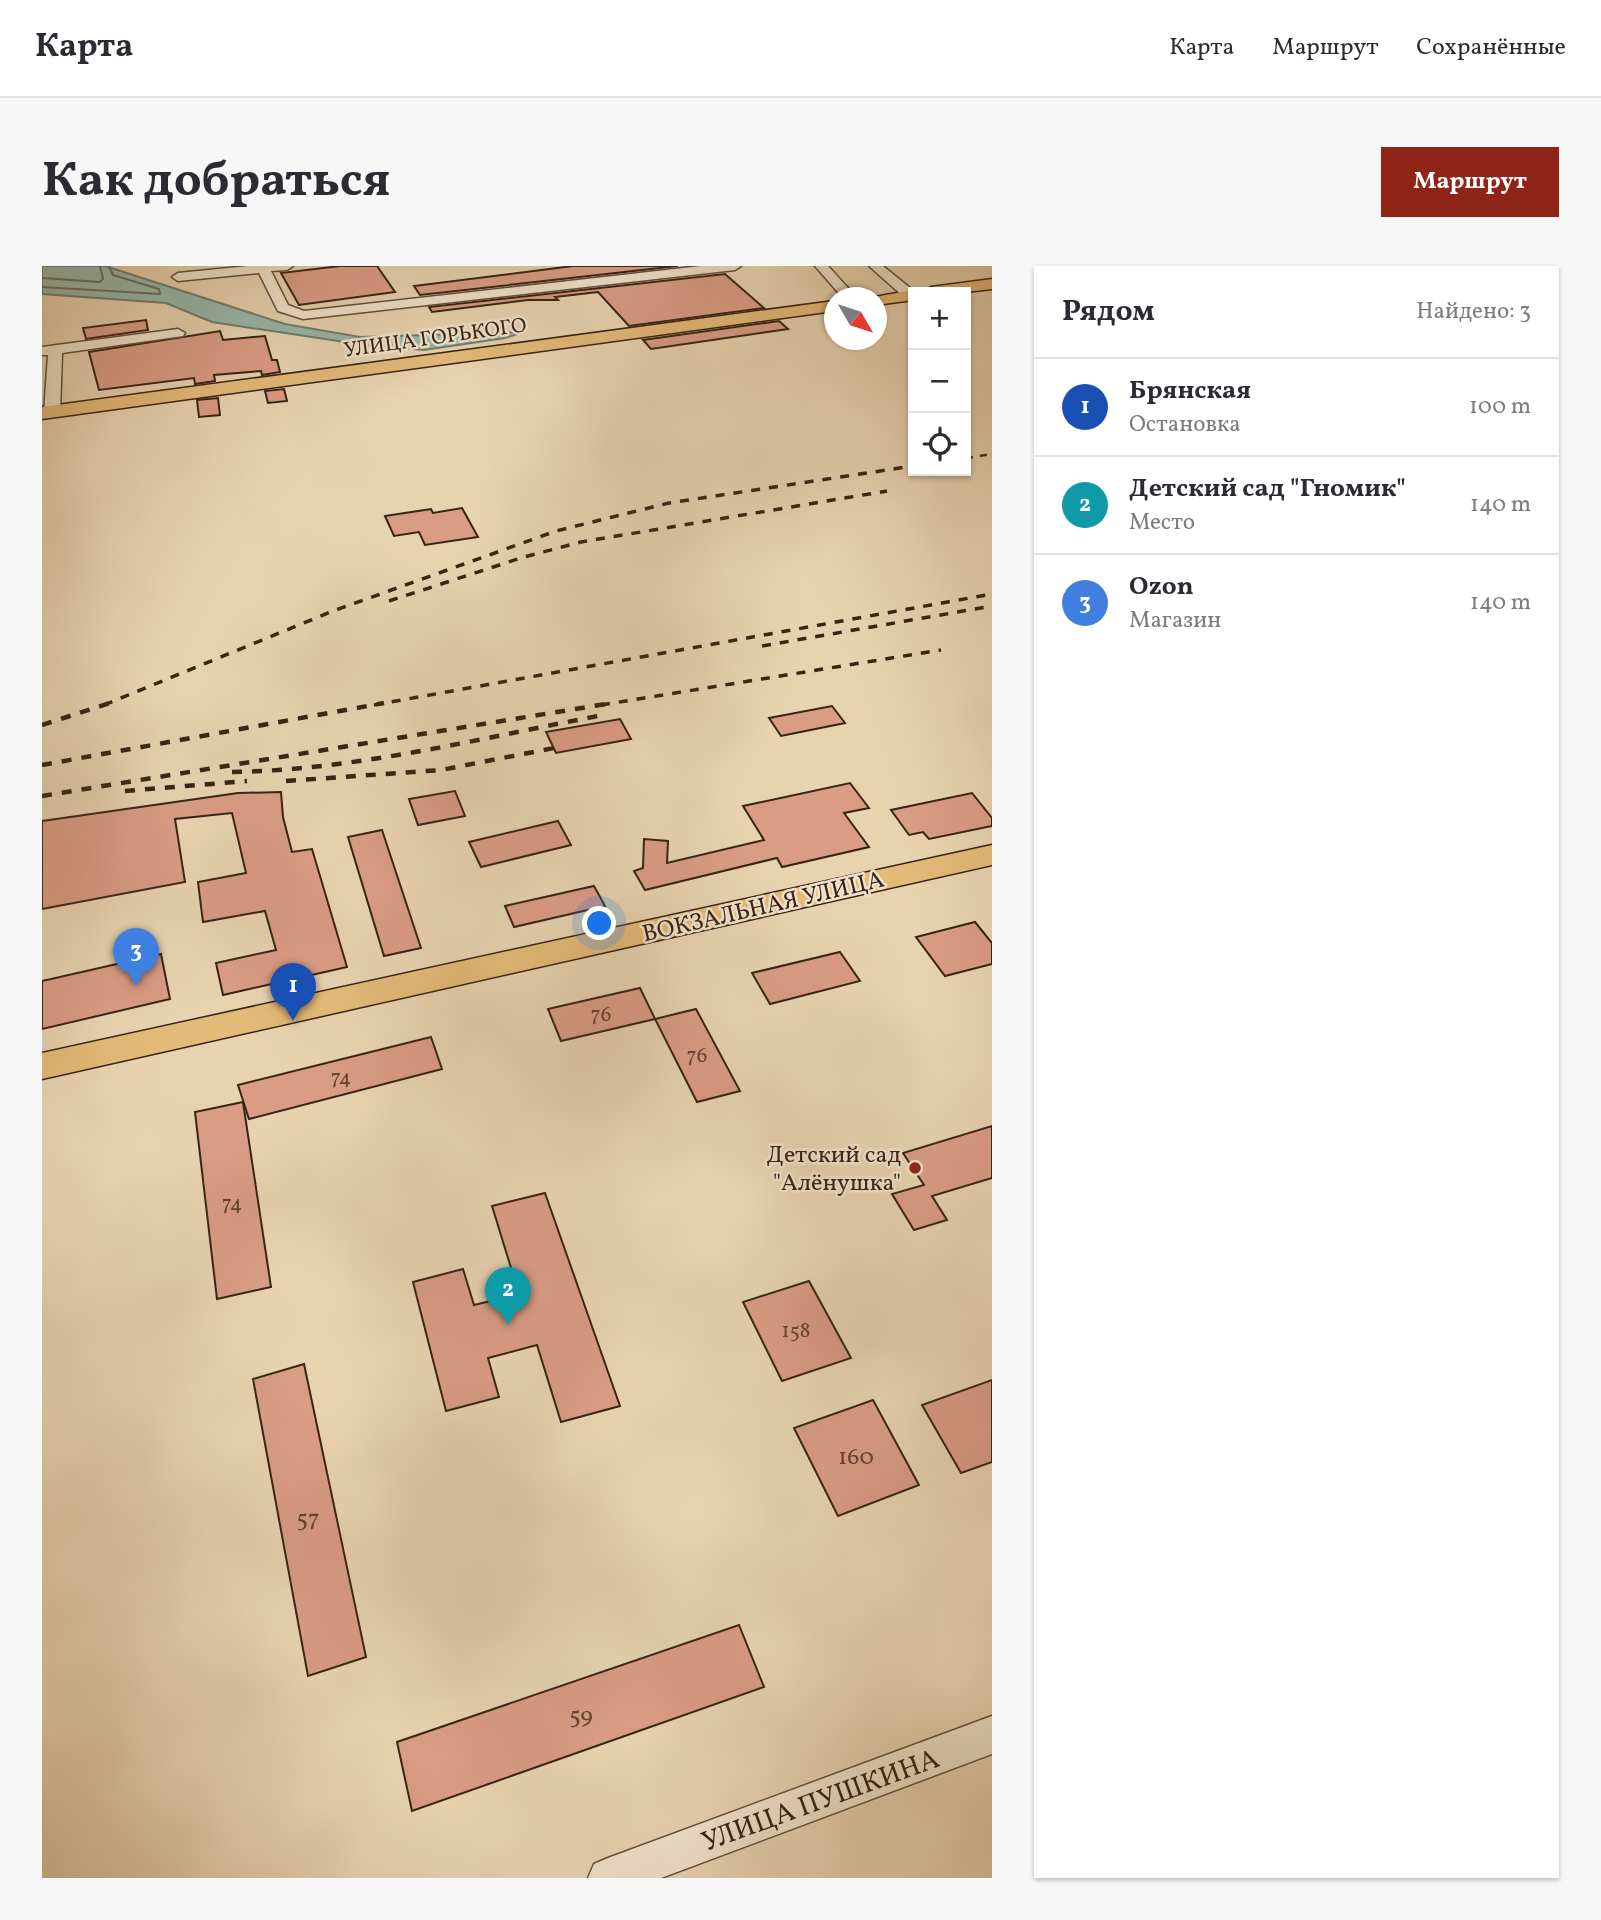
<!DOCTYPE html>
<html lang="ru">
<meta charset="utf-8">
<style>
body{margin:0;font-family:Vollkorn,serif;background:#f7f7f7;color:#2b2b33}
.controls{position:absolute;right:21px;top:21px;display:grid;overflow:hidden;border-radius:0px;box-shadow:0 2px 5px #0004}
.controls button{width:63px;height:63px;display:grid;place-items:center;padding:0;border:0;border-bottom:2px solid #e1e1e2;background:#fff;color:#2b2b33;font:35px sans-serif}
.compass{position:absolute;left:782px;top:21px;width:63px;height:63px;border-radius:50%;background:#fff;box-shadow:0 2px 5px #0004;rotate:129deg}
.you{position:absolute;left:558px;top:658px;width:24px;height:24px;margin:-18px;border:5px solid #fff;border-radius:50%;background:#1a73e8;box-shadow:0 0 0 10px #1a73e833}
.badge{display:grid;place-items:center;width:46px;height:46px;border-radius:50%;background:#8f2418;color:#fff;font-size:23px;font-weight:700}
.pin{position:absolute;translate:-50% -58px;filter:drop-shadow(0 2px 4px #0008)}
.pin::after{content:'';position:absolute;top:37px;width:24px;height:21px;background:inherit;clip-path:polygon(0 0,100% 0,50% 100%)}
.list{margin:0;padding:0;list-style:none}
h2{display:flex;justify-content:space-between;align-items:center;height:91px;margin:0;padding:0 28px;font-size:30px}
h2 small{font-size:23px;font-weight:400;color:#7c7c81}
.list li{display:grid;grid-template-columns:46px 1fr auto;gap:21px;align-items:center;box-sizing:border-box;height:98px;padding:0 28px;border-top:2px solid #e1e1e2}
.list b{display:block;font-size:26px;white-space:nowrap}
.list p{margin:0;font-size:23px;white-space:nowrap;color:#7c7c81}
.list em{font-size:23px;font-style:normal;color:#7c7c81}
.icon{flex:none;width:38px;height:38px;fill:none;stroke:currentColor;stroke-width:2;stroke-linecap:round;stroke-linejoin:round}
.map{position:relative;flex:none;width:950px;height:1612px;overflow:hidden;border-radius:0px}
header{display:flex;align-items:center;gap:42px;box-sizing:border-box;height:98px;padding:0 35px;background:#fff;border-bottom:2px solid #e1e1e2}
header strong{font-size:33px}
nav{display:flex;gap:38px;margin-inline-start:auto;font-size:24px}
.intro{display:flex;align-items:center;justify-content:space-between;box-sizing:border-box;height:168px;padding:0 42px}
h1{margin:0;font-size:49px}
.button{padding:18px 32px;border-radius:0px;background:#8f2418;color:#fff;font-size:24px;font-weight:700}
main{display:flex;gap:42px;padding:0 42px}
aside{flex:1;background:#fff;border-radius:0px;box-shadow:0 2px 5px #0004}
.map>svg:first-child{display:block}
.water{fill:#97b8ac;stroke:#717d70;stroke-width:2}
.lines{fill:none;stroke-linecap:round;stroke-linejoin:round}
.shore{stroke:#676e60;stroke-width:2}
.building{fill:#da9c85;stroke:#372415;stroke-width:2}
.minor-casing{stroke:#63503c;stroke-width:3}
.major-casing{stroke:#372415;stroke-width:3}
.minor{fill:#f0e2cc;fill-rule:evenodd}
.major{fill:#e4ba78;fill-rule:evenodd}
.rail-far2{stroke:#372415;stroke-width:2.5;stroke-dasharray:7 7;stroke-linecap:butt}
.rail-far1{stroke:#372415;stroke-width:3.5;stroke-dasharray:9 9;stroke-linecap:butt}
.rail{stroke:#372415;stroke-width:4.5;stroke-dasharray:10 10;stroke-linecap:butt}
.poi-dot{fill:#8f2418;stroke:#f0e2cc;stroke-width:2.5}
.labels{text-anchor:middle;stroke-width:5;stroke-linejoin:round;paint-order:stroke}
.far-street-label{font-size:21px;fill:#372415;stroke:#f0e2cc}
.number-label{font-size:21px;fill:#604231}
.street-label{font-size:24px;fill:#372415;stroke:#f0e2cc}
.poi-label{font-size:24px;fill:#372415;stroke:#f0e2cc;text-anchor:end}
.near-number-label{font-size:24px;fill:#604231}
.near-street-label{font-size:28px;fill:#372415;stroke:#f0e2cc}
</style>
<header>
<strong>Карта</strong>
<nav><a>Карта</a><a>Маршрут</a><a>Сохранённые</a></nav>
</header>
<div class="intro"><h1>Как добраться</h1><a class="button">Маршрут</a></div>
<main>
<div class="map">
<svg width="950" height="1612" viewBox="0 0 950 1612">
<rect width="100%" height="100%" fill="#e8d3b1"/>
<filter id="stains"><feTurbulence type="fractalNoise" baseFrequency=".00286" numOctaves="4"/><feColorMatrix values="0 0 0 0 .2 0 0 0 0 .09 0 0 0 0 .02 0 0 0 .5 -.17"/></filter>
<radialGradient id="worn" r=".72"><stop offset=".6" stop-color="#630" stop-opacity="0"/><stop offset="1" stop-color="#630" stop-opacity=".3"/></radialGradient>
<!-- water -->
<polygon class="water" points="0,0 63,0 243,58 318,71 482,66 463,72 382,84 329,80 170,56 124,37 0,28"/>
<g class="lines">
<!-- shore -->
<g class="shore">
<polyline points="0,12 58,16 61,13 58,0"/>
<polyline points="0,21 118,28 117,23 71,9 67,0"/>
</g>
</g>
<!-- building -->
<g class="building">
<polygon points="298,0 335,0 353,26 257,39 239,7"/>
<polygon points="531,0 636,0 378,29 372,20"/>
<polygon points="683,8 722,42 587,60 556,26 513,31 516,34 486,34 390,46 387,41"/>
<polygon points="104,54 106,64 44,73 41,62"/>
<polygon points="737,55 746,63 609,83 601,74"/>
<polygon points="178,65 181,74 223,70 230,94 235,94 238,106 220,109 219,105 172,109 173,115 153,118 152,112 57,124 47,86"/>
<polygon points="242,123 245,135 226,137 223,125"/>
<polygon points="176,132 178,149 157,151 155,134"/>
<polygon points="420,242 436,271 383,279 377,266 352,270 343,250 389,243 391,247"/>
<polygon points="790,440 803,457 739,470 727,452"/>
<polygon points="578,453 589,473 514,487 504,466"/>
<polygon points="808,517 827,542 802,547 827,581 740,601 735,592 603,624 592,605 601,602 602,573 626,575 625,597 722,574 701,540"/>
<polygon points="413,525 423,550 376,559 367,533"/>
<polygon points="239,526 241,551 250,586 270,583 305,701 181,729 174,697 234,684 223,645 161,656 156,616 204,607 190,547 133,553 143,616 0,643 0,555 196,527"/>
<polygon points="930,527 950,552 950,560 887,573 881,566 867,569 849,544"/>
<polygon points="516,555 529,579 439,601 427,576"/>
<polygon points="340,564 379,682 342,690 306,571"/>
<polygon points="552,620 563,640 472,661 463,640"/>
<polygon points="933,656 950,677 950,698 903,710 874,671"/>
<polygon points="798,686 818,715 728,738 710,707"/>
<polygon points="119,688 128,733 0,763 0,715"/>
<polygon points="598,722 613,753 519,775 506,743"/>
<polygon points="654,743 698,825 655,836 613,753"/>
<polygon points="389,771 400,803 207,853 196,819"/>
<polygon points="201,836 229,1021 175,1033 153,846"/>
<polygon points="950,860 950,912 890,930 905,954 872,964 850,928 882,919 861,887"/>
<polygon points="503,927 578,1140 519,1156 495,1079 446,1092 457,1131 404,1145 371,1016 421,1003 432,1039 477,1028 450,940"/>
<polygon points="767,1015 809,1092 740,1115 701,1036"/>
<polygon points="262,1098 324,1391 266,1410 211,1113"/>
<polygon points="950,1114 950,1196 919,1207 880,1139"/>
<polygon points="831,1134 877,1219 796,1250 752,1162"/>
<polygon points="697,1359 722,1421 370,1545 355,1476"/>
</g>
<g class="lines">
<defs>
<g id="minor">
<polygon points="207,0 251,0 245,4 229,5 246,39 262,45 659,0 699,0 693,4 261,53 236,45 217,7 136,15 130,11 136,7"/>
<polygon points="773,0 786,0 815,32 801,32"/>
<polygon points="827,0 841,0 873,26 871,32 863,32"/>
<polygon points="136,63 143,67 141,70 20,87 18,146 10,151 2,146 6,89 0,89 0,81"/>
<polygon points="950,1450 950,1488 619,1612 546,1612 552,1598 566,1592"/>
</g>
<g id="major">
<polygon points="950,13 950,23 924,26 881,26 889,21"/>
<polygon points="871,24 877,26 871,26 871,34 834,39 834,32 827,32"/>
<polygon points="792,35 792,45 0,153 0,141"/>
<polygon points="950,579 950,599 0,813 0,787"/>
</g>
</defs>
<!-- minor casing -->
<use href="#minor" class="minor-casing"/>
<!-- major casing -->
<use href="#major" class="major-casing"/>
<!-- minor -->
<use href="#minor" class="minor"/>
<!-- major -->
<use href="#major" class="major"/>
<!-- rail-far2 -->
<polyline class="rail-far2" points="924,192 950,188"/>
<!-- rail-far1 -->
<g class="rail-far1">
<polyline points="347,335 482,291 539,276 845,225"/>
<polyline points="720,380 950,340"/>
<polyline points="62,439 291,345 514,265 627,237 871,200"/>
<polyline points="332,439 950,328"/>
<polyline points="559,439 899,384"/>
</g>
<!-- rail -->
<g class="rail">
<polyline points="0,459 68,437"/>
<polyline points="0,499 342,437"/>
<path d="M190,506C313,504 435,473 556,450"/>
<polyline points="244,515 399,504 512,482"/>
<polyline points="83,525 205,515"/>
<polyline points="0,530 570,437"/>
</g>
</g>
<!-- markers -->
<circle class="poi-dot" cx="873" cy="902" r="7"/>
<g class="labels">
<!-- far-street labels -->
<g class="far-street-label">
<text transform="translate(393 71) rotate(-8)" y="7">УЛИЦА ГОРЬКОГО</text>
</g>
<!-- number labels -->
<g class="number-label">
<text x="559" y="755">76</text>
<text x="655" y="796">76</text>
<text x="299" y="818">74</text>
<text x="190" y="944">74</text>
<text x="754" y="1071">158</text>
</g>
<!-- street labels -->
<g class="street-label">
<text transform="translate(721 640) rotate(-13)" y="8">ВОКЗАЛЬНАЯ УЛИЦА</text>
</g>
<!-- poi labels -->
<g class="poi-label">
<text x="859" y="896">Детский сад<tspan x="859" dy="28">"Алёнушка"</tspan></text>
</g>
<!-- near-number labels -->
<g class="near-number-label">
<text x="814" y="1198">160</text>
<text x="266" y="1260">57</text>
<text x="539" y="1457">59</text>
</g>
<!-- near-street labels -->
<g class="near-street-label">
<text transform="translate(778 1533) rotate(-20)" y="10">УЛИЦА ПУШКИНА</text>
</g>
</g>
<rect width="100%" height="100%" filter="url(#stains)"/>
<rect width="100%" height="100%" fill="url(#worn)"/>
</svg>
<div class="controls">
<button>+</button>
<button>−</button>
<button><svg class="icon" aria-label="locate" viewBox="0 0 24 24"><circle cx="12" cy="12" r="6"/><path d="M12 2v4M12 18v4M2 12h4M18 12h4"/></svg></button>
</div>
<svg class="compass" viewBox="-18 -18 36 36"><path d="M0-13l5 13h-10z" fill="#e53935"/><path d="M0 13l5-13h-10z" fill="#7c7c81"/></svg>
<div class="you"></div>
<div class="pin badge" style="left:251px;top:755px;background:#1a4fb4">1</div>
<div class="pin badge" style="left:466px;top:1059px;background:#0f9aa8">2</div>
<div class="pin badge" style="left:94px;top:720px;background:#3f7fe0">3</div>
</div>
<aside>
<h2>Рядом<small>Найдено: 3</small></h2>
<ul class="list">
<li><span class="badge" style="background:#1a4fb4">1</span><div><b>Брянская</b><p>Остановка</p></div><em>100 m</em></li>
<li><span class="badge" style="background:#0f9aa8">2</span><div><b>Детский сад &quot;Гномик&quot;</b><p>Место</p></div><em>140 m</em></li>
<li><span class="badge" style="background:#3f7fe0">3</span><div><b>Ozon</b><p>Магазин</p></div><em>140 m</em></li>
</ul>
</aside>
</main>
